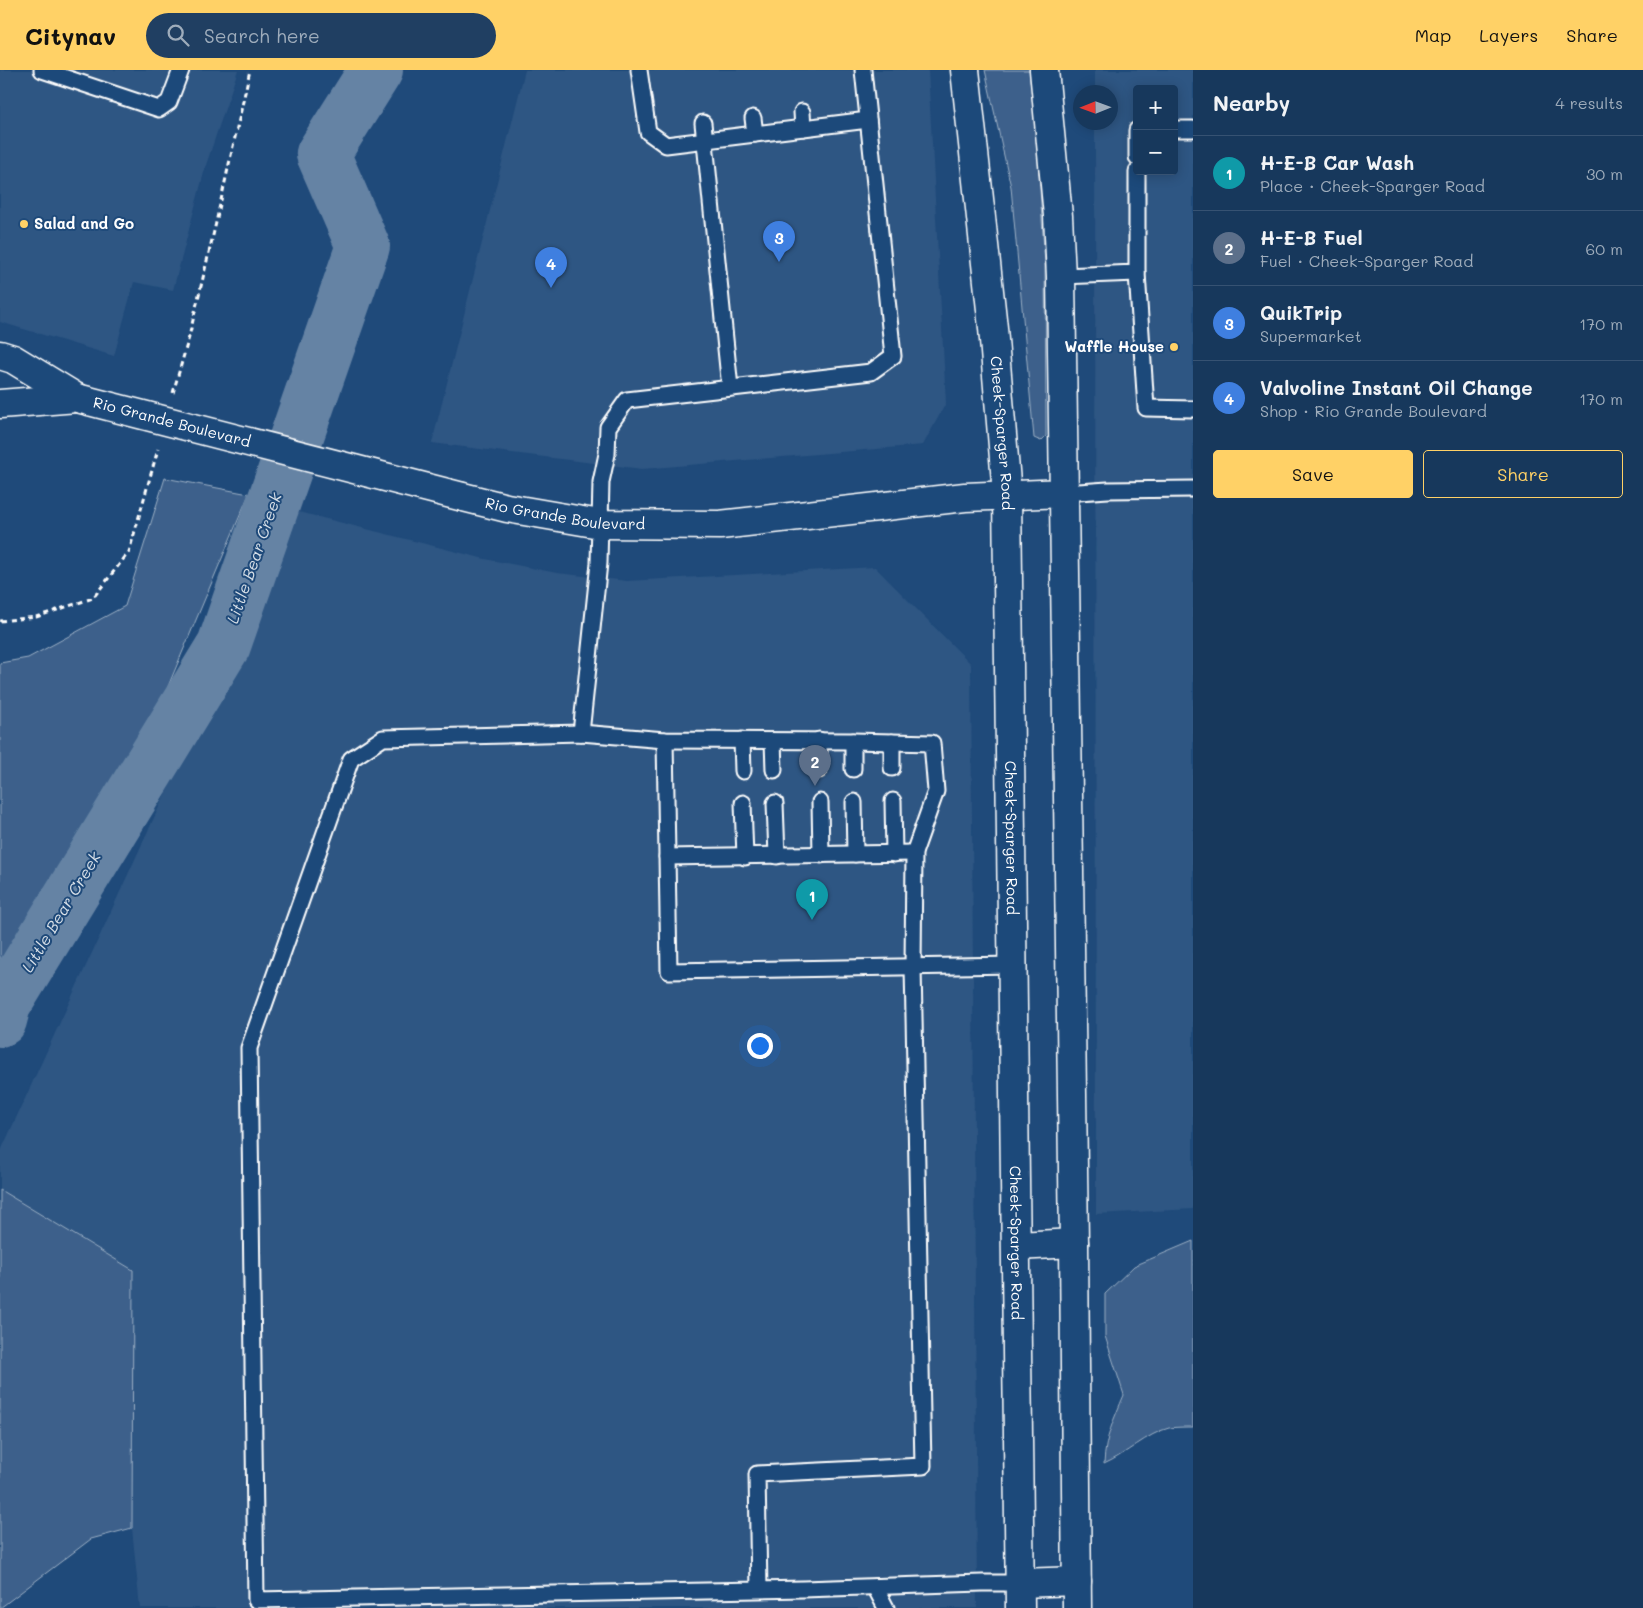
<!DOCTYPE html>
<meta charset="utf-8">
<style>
body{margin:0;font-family:Mali,sans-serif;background:#203f62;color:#f1f3f6}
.controls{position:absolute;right:15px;top:15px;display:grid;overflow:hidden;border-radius:5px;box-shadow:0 2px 12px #0003}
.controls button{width:45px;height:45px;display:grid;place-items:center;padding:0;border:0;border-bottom:1px solid #365272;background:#17385c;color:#f1f3f6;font:25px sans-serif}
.compass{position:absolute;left:1073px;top:15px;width:45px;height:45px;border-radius:50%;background:#17385c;box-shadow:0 2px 12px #0003;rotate:269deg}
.you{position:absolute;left:759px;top:975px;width:18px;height:18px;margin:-12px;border:4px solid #fff;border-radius:50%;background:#1a73e8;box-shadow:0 0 0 8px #1a73e833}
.badge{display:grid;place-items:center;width:32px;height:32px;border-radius:50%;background:#ffd166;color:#fff;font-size:16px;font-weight:700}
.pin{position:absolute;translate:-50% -41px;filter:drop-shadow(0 1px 2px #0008)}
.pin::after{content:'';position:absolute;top:26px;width:18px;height:15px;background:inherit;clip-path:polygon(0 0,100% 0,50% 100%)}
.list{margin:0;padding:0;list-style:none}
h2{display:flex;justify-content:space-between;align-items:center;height:65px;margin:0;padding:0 20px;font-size:21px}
h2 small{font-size:16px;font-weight:400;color:#9eacbb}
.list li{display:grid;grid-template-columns:32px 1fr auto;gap:15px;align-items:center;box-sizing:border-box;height:75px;padding:0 20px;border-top:1px solid #365272}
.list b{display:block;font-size:19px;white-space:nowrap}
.list p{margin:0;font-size:16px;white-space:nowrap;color:#9eacbb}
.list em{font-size:16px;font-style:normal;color:#9eacbb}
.actions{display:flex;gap:10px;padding:15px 20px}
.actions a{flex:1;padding:11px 0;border:1px solid #ffd166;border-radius:5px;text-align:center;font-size:18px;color:#ffd166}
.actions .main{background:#ffd166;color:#111}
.icon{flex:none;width:28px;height:28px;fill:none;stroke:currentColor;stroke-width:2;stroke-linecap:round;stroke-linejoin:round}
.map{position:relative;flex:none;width:1193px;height:1538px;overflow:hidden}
header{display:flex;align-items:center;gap:30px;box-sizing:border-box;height:70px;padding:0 25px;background:#ffd166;color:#111}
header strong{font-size:24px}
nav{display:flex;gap:28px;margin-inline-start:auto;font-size:18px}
.search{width:350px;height:45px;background:#203f62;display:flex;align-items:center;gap:12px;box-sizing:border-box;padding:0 18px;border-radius:28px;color:#9eacbb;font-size:19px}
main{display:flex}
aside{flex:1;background:#17385c}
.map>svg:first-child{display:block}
.built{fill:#2e5683;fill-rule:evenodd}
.green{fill:#3c618b;stroke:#9eb0c5}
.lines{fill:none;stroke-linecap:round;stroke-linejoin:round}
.river{stroke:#6583a4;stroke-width:54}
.service-casing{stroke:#fff;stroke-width:19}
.tertiary-casing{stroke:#fff;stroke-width:31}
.secondary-casing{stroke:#fff;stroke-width:31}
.path{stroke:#fff;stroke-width:3;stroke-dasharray:5 4;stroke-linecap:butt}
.service{stroke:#1f4a7a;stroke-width:15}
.tertiary{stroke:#1f4a7a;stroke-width:28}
.secondary{stroke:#1f4a7a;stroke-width:28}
.tertiary-bridge-casing{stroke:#fff;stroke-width:31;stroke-linecap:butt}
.tertiary-bridge{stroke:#1f4a7a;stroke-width:28}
.poi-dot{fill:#ffd166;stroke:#1f4a7a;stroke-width:2}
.labels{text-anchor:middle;stroke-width:4;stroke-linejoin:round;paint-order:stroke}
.poi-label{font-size:15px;font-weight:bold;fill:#fff;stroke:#1f4a7a;text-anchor:start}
.street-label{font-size:15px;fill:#fff;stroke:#1f4a7a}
.water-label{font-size:16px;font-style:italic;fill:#d8e0e8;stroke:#1f4a7a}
</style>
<header>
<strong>Citynav</strong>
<div class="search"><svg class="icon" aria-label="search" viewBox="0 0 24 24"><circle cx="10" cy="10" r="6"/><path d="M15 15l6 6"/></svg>Search here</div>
<nav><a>Map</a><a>Layers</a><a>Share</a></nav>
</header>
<main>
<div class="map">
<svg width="1193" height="1538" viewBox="0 0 1193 1538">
<rect width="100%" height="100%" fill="#1f4a7a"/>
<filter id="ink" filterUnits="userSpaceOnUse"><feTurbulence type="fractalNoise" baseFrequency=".02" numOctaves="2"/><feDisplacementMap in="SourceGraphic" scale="10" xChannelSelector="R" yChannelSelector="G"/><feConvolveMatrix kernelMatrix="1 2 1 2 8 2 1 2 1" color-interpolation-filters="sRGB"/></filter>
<g filter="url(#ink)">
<!-- built -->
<g class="built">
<polygon points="0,0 238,0 206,95 173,220 134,212 114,286 0,252"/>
<polygon points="525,0 928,0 946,333 923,375 642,399 432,373"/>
<path d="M1095,0H1193V1139L1096,1144L1095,53L1110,52V22H1095ZM1137,19H1174V101H1137Z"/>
<polygon points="295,441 485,489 557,503 627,511 875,497 971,594 977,1538 140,1538 132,1458 133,1200 0,1120 0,1083"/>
</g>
<!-- green -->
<g class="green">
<polygon points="985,0 1032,0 1045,195 1046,366 1041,371 1034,368 1011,117"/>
<polygon points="165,408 249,424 161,633 0,905 0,593 28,588 125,536"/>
<polygon points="0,1120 133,1200 132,1458 91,1469 0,1538"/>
<path d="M1193,1171V1357C1185,1357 1177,1357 1169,1358C1148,1363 1125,1385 1104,1394C1105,1367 1114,1349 1124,1325L1105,1266V1224L1134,1196Z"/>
</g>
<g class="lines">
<!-- river -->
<polyline class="river" points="0,950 4,935 224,575 363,176 323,84 376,0"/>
<defs>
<g id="service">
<polyline points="42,0 159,39 169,32 181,0"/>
<polyline points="639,0 648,62 666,75 868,50"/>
<polyline points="802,42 803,58"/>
<polyline points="753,48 755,64"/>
<polyline points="703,53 730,318"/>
<polyline points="1174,59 1193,59"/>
<polyline points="1137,60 1137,87"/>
<polyline points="1137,203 1146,338 1193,339"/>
<polyline points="1061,206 1137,203 1137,101"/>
<polyline points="1064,423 1108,420 1193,419"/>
<polyline points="581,663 599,493 601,412 607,384 608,357 627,330 871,302 893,286 863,0"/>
<polyline points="665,670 669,901 1013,895"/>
<polyline points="742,670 743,701"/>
<polyline points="819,670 819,700"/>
<polyline points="773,671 774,700"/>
<polyline points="853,671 853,699"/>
<polyline points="892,698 892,672"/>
<polyline points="893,731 894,784"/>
<polyline points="820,732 821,785"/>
<polyline points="854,732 855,784"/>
<polyline points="743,733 745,787"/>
<polyline points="775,733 777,786"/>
<polyline points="667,787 914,783"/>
<polyline points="875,1517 886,1538"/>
<polyline points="759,1520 757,1404 923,1396 913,897 914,783 936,721 932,673 853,671 665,670 581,663 383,668 351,689 249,978 256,1530 803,1519 982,1513 1020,1513"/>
</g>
<g id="tertiary">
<polyline points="0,285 13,289 77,328"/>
<polyline points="0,334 77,328"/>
<path id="s1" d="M463,427L507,438L600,454L720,455L965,427L1064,423"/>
</g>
<g id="secondary">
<path id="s2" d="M965,0L993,258L1007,424L1020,1538"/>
<polyline points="1044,0 1058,146 1061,206 1074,1173 1077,1538"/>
<polyline points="1017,1176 1074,1173"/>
<polyline points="1020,1513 1077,1511"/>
</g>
</defs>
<!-- service casing -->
<use href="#service" class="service-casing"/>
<!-- tertiary casing -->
<use href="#tertiary" class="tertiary-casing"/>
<!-- secondary casing -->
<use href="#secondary" class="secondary-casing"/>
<!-- path -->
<g class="path">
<polyline points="173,323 189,267 215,157 250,0"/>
<polyline points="0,551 36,547 93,528 129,482 158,379"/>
</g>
<!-- service -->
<use href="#service" class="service"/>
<!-- tertiary -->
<use href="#tertiary" class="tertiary"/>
<!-- secondary -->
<use href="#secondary" class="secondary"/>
<defs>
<g id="tertiary-bridge">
<path id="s3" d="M77,328L463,427"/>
</g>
</defs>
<!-- tertiary-bridge casing -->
<use href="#tertiary-bridge" class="tertiary-bridge-casing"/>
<!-- tertiary-bridge -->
<use href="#tertiary-bridge" class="tertiary-bridge"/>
</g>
</g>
<!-- markers -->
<g class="poi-dot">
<circle cx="24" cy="154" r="5"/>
<circle cx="1174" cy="277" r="5"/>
</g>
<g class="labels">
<!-- poi labels -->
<g class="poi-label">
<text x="34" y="159">Salad and Go</text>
<text x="1164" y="282" text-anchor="end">Waffle House</text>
</g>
<!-- street labels -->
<g class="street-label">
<text dy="5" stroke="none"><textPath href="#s3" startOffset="98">Rio Grande Boulevard</textPath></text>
<text dy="5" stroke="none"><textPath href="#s2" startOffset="365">Cheek-Sparger Road</textPath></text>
<text dy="5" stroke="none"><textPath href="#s1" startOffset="104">Rio Grande Boulevard</textPath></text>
<text dy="5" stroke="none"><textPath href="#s2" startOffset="770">Cheek-Sparger Road</textPath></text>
<text dy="5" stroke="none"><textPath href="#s2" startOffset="1175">Cheek-Sparger Road</textPath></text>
</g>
<!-- water labels -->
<g class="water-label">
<text transform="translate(254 488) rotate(-71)" y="6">Little Bear Creek</text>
<text transform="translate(61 842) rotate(-59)" y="6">Little Bear Creek</text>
</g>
</g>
</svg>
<div class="controls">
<button>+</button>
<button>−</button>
</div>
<svg class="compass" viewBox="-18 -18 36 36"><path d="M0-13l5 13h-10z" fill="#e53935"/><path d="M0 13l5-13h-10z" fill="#9eacbb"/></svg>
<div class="you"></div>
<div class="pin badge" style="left:812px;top:850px;background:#0f9aa8">1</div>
<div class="pin badge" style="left:815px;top:716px;background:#5c6f8a">2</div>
<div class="pin badge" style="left:779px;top:192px;background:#3f7fe0">3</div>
<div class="pin badge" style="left:551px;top:218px;background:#3f7fe0">4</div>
</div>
<aside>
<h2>Nearby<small>4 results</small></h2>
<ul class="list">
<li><span class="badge" style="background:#0f9aa8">1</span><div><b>H-E-B Car Wash</b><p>Place · Cheek-Sparger Road</p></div><em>30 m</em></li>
<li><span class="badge" style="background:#5c6f8a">2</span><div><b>H-E-B Fuel</b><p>Fuel · Cheek-Sparger Road</p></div><em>60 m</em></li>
<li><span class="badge" style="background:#3f7fe0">3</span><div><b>QuikTrip</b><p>Supermarket</p></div><em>170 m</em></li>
<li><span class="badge" style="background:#3f7fe0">4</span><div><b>Valvoline Instant Oil Change</b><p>Shop · Rio Grande Boulevard</p></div><em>170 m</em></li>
</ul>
<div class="actions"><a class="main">Save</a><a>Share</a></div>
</aside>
</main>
